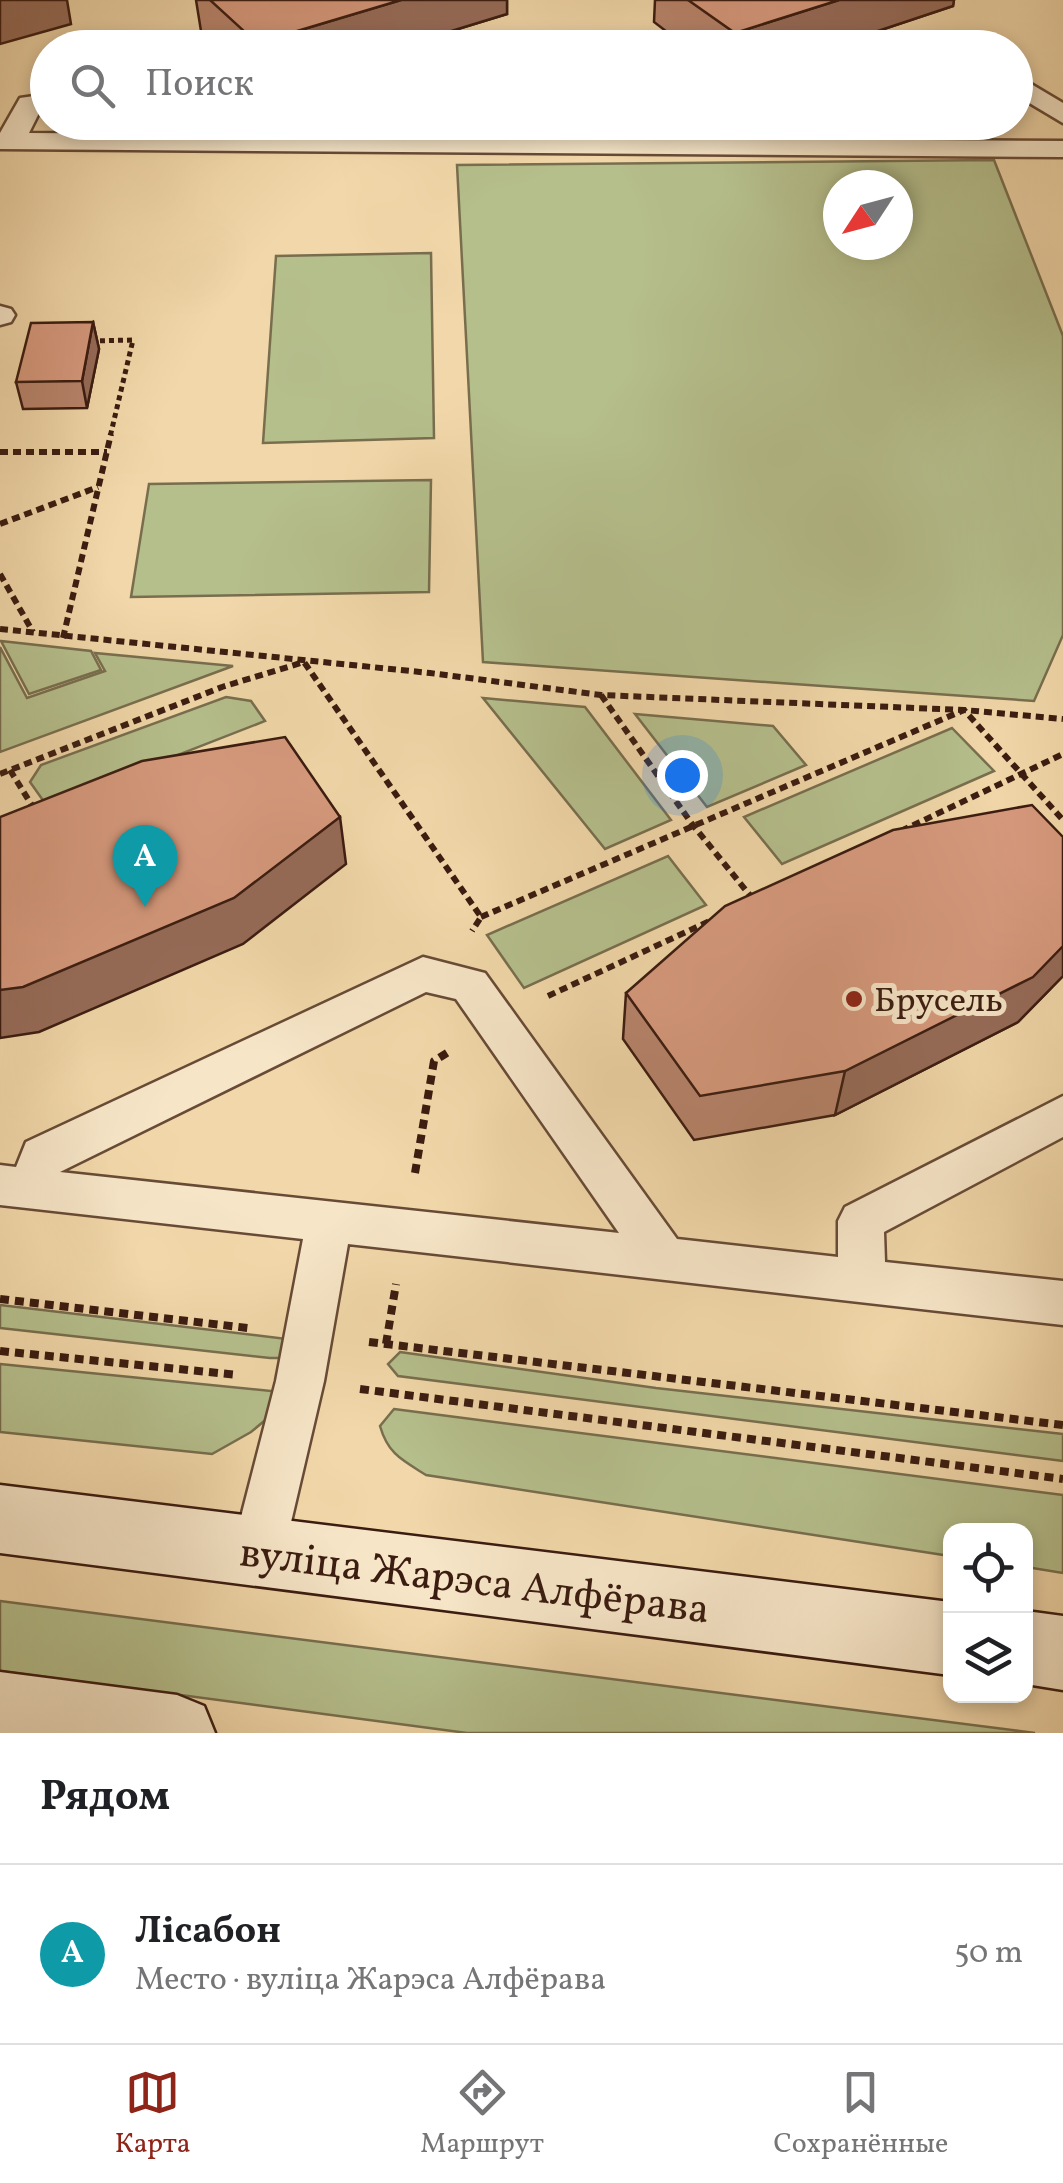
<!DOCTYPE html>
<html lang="ru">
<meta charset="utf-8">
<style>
body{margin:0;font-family:Vollkorn,serif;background:#f2f2f2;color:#202124}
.controls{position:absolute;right:30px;bottom:30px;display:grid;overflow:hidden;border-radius:20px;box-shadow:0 5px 15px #0003}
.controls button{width:90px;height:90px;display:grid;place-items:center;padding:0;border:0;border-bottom:2px solid #e0e0e0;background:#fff;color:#202124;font:50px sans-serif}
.compass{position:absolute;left:823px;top:170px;width:90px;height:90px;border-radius:50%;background:#fff;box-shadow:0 5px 15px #0003;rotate:234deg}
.you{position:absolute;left:682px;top:775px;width:35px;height:35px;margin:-25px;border:8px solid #fff;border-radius:50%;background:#1a73e8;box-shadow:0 0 0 15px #1a73e833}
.badge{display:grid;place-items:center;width:65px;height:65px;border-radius:50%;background:#8f2418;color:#fff;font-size:32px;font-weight:700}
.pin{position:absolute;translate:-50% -82px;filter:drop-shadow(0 2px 5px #0008)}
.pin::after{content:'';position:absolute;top:52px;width:35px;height:30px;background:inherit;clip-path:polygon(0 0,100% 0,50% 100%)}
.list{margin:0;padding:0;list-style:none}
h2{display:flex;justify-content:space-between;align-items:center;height:130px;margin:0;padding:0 40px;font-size:42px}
h2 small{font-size:32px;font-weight:400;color:#757577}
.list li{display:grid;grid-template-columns:65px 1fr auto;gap:30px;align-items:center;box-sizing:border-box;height:180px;padding:0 40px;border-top:2px solid #e0e0e0}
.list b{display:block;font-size:38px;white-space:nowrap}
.list p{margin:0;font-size:32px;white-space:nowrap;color:#757577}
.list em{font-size:32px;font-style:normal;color:#757577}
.icon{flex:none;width:55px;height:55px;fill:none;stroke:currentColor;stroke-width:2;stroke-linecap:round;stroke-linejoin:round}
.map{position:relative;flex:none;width:1063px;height:1733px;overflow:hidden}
.search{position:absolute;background:#fff;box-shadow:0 5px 15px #0003;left:30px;right:30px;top:30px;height:110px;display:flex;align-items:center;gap:25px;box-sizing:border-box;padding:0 35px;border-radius:55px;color:#757577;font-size:38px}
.sheet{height:310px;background:#fff}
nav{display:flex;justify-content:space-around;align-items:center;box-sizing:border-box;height:140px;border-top:2px solid #e0e0e0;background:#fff;font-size:28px;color:#757577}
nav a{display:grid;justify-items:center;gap:5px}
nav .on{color:#8f2418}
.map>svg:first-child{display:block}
.green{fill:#b5bf8c;stroke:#786e4e;stroke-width:2.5;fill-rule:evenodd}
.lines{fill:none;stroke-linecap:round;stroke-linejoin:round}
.service-casing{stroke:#684b36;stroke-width:5}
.secondary-casing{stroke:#3b1c10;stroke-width:5}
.path-far2{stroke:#3b1c10;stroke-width:5;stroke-dasharray:5 4;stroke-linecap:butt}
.path-far1{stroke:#3b1c10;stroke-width:6;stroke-dasharray:8 5;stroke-linecap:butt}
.path{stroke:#3b1c10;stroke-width:8;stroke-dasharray:9 6;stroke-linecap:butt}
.service{fill:#f6e5c7;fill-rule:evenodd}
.secondary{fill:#f6e5c7;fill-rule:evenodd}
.wall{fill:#b8846c;stroke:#3b1c10;stroke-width:2.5}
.shaded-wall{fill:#966b58;stroke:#3b1c10;stroke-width:2.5}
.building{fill:#d6997d;stroke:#3b1c10;stroke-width:2.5}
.poi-dot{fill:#8f2418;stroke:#f6e5c7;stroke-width:4}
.labels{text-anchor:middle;stroke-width:10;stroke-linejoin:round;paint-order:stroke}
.poi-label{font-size:35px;fill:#3b1c10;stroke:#f6e5c7;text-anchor:start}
.near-street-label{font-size:42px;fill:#3b1c10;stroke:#f6e5c7}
</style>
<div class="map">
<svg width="1063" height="1733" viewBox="0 0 1063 1733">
<rect width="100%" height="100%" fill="#f1d7a9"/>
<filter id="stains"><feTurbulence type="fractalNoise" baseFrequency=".002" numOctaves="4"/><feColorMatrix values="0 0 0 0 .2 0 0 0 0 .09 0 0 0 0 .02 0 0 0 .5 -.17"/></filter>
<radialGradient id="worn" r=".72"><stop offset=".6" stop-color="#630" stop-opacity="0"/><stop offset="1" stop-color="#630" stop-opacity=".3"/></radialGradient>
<!-- green -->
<g class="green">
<path d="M994,160L1063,336V635L1034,701L483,662L457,165ZM838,185H898V245H838Z"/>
<polygon points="431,253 434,438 263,443 276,256"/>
<polygon points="431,480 429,592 131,597 149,484"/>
<polygon points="1,641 91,651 101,670 29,694"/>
<polygon points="0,647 27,698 105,671 95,653 233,666 0,752"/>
<polygon points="226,697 251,701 265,721 47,806 30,782 41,765"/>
<polygon points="483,698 585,707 671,820 605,849"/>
<polygon points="635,714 773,726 806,765 707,807"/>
<polygon points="952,728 994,771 782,864 744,817"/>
<polygon points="668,856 706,905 524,988 487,935"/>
<polygon points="0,1305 287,1339 282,1358 270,1358 0,1328"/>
<polygon points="400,1352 656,1388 1063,1434 1063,1461 398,1376 388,1364"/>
<polygon points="0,1364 281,1392 269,1417 251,1432 212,1454 0,1432"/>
<path d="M394,1409L1063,1495V1573L1026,1567V1530H950V1556L426,1475C402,1460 388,1454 380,1426Z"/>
<polygon points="0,1601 1035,1733 467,1733 0,1671"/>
</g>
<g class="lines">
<defs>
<g id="service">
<polygon points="1016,75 1063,103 1063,123 1016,95"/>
<polygon points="48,94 48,110 40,111 29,133 1063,141 1063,157 0,149 0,133 20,98"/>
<polygon points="0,306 11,309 15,315 11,322 0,325"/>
<path d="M423,957L485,973L677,1239L838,1257V1221L845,1207L1063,1096V1137L884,1232L885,1262L1063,1281V1325L348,1244L324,1381L284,1552L276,1570L258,1578L240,1570L232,1552L276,1381L303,1239L0,1205V1165L16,1167L26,1142ZM426,992L456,999L619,1233L60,1172Z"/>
</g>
<g id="secondary">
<polygon points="0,1485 950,1602 950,1675 0,1553"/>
<polygon points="1026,1611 1063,1616 1063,1690 1026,1684"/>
<polygon points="0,1672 177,1695 204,1706 215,1733 0,1733"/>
</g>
</defs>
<!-- service casing -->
<use href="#service" class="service-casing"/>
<!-- secondary casing -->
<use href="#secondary" class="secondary-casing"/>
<!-- path-far2 -->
<polyline class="path-far2" points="91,341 133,340 110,437"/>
<!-- path-far1 -->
<g class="path-far1">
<polyline points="0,452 107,452"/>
<polyline points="0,524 98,487"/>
<polyline points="0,574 33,632"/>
<polyline points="0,629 430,673 601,695 964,710 1063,719"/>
<polyline points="63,638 111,434"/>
<polyline points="601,695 692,824 753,899"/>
<polyline points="10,770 36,812"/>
<polyline points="0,774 222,687 304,662 481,917 472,931"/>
<polyline points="901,831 1063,754"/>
<polyline points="481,917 964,710 1063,820"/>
<polyline points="548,996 714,919"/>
</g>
<!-- path -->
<g class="path">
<polyline points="415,1173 434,1061 450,1051"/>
<polyline points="0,1299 248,1328"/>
<polyline points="369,1342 1063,1425"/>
<polyline points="386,1344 396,1284"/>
<polyline points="0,1351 238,1375"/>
<polyline points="360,1389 1063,1479"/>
</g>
<!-- service -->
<use href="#service" class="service"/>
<!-- secondary -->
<use href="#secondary" class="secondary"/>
</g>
<!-- wall -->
<g class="wall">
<polygon points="196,0 507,0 507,14 396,48 218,48 201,31"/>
<polygon points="655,0 954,0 953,6 827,48 688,48 654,22"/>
<polygon points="93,322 99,349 87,408 23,409 16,382"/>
<polygon points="1063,837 1063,976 1018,1022 835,1115 694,1140 623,1039 626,993"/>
</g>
<!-- shaded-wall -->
<g class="shaded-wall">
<polygon points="0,0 67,0 71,24 0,44"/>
<polygon points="401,0 507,0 507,14 396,48 257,48 257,43"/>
<polygon points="839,0 954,0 953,6 827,48 734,48 735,33"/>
<polygon points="93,322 99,349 87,408 82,381"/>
<polygon points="340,817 346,864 243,944 39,1032 0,1038 0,990"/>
<polygon points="1063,946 1063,976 1018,1022 835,1115 845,1071"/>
</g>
<!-- building -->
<g class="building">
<polygon points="210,0 401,0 257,43"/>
<polygon points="688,0 839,0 735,33"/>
<polygon points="93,322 82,381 16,382 31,323"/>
<polygon points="285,737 340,817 234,898 23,987 0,990 0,817 142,761"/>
<polygon points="1032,805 1063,837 1063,946 1033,977 845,1071 700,1096 626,993 725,906 893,830"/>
</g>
<!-- markers -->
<circle class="poi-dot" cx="854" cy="999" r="10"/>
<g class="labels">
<!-- poi labels -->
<g class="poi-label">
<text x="874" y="1011">Брусель</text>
</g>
<!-- near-street labels -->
<g class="near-street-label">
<text transform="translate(475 1579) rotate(7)" y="15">вуліца Жарэса Алфёрава</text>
</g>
</g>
<rect width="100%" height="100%" filter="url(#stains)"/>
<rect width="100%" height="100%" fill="url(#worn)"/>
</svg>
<div class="controls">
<button><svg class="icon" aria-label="locate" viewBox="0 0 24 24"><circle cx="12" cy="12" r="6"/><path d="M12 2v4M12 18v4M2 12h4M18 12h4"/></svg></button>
<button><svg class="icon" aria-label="layers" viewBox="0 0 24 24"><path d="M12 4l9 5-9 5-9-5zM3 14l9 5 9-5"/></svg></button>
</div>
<svg class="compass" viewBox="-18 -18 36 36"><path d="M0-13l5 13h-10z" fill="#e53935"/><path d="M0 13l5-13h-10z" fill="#757577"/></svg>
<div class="you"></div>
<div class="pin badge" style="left:145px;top:907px;background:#0f9aa8">A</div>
<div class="search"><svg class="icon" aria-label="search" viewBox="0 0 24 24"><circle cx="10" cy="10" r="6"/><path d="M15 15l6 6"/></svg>Поиск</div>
</div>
<section class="sheet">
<h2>Рядом<small></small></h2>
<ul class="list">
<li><span class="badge" style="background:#0f9aa8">A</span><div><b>Лісабон</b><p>Место · вуліца Жарэса Алфёрава</p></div><em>50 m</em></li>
</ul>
</section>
<nav>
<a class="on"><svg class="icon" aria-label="map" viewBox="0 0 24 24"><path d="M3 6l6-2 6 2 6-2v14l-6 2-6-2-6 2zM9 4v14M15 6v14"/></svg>Карта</a>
<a><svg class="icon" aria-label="directions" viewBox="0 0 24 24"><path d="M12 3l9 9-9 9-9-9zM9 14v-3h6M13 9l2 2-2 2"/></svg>Маршрут</a>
<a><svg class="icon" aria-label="saved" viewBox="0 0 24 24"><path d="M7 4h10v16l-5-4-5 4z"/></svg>Сохранённые</a>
</nav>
